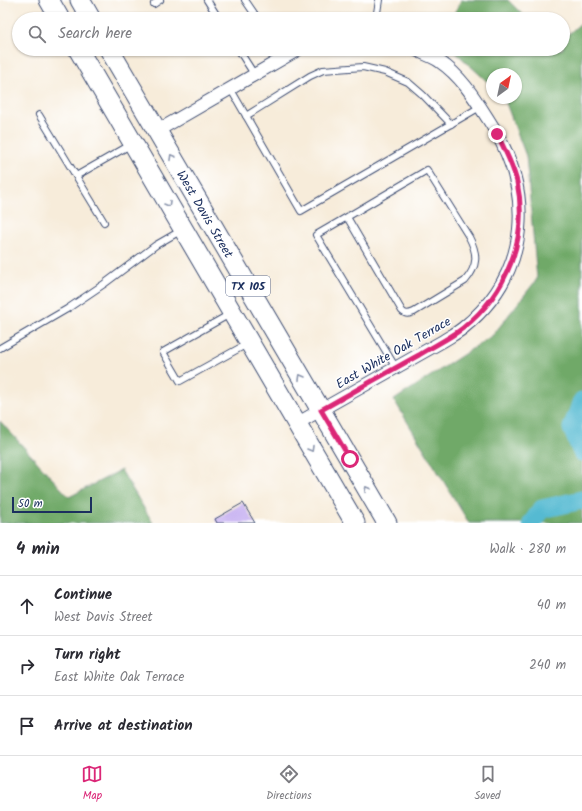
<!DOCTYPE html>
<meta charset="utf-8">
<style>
body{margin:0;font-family:Kalam,sans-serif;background:#f2f2f3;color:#2b2b33}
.compass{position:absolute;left:486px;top:68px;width:36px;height:36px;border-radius:50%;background:#fff;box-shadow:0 1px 3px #0004;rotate:33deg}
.scale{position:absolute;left:12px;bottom:10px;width:80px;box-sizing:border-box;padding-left:4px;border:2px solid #1b2f5e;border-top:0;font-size:11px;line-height:14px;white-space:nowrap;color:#1b2f5e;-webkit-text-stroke:3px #fff;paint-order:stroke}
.stop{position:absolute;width:12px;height:12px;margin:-9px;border:3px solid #db2777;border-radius:50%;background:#fff}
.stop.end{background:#db2777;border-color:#fff;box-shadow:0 1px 4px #0008}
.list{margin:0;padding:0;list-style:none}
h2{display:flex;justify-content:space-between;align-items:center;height:52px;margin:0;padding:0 16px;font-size:17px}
h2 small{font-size:13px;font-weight:400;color:#7c7c81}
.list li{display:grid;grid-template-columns:26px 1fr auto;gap:12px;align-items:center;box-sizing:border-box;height:60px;padding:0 16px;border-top:1px solid #e1e1e2}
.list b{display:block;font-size:15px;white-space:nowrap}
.list p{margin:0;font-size:13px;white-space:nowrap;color:#7c7c81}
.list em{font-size:13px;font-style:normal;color:#7c7c81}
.icon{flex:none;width:22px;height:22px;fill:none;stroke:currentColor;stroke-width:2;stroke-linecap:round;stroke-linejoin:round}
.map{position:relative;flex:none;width:582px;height:523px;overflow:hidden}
.search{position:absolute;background:#fff;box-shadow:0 1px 3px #0004;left:12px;right:12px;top:12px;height:44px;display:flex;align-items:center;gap:10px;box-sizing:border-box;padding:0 14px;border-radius:22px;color:#7c7c81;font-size:15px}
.sheet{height:232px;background:#fff}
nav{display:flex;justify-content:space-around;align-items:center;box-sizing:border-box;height:56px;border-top:1px solid #e1e1e2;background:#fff;font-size:11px;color:#7c7c81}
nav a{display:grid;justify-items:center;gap:2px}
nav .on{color:#db2777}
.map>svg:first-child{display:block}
.forest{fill:#70a968;stroke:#466c63}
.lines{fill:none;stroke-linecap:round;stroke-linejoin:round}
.river{stroke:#54bad2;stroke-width:19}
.building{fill:#c6b0f1}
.service-casing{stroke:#3c4b71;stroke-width:8}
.minor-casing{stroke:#3c4b71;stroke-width:14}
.primary-casing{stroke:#3c4b71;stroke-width:21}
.service{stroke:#fff;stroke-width:6}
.minor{stroke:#fff;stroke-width:12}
.primary{stroke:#fff;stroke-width:19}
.oneway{stroke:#8d97ae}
.route{stroke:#db2777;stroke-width:5}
.labels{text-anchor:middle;stroke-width:3;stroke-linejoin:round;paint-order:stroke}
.shield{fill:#fff;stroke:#5f6d8e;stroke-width:1}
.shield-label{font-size:12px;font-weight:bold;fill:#1b2f5e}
.street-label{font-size:13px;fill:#1b2f5e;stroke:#fff}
</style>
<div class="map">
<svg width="582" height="523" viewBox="0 0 582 523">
<rect width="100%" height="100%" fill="#fff"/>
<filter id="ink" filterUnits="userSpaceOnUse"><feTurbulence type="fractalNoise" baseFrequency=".025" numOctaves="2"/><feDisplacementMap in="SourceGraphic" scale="8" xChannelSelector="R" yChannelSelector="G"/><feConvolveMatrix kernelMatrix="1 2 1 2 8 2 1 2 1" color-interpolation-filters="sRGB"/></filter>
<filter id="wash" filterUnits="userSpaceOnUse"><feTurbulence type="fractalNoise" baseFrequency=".012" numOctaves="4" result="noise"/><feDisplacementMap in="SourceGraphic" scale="16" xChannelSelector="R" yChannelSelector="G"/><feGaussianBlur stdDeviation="0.9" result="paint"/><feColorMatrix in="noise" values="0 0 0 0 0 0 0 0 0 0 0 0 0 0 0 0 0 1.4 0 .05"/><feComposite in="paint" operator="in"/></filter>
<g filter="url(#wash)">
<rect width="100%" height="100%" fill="#f7ecda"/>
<!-- forest -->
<g class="forest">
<polygon points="461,0 508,0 527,19 451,19"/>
<polygon points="582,22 582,523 469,523 394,400 493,335 537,279 526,156 504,98 516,98 516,74 492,74 492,86 452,49 563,49 563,39"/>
<polygon points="0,421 69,497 121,470 153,523 0,523"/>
</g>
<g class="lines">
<!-- river -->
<g class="river">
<polyline points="582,401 572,428 582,452"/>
<polyline points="532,523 542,509 582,500"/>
</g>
</g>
<g id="blocks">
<!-- building -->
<polygon class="building" points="243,503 255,523 217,523 215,519"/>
</g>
</g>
<g filter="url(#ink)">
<use href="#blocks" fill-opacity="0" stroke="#3c4b71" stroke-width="1"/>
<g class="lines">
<defs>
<g id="service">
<polyline points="207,0 219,19"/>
<polyline points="245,0 258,19"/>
<polyline points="154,4 160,0"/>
<polyline points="376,19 379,0"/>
<polyline points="238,49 254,74"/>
<polyline points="277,49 283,57"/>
<polyline points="230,88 301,211 480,107"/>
<polyline points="39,115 104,222"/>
<polyline points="246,116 310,76 323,70 363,67 385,72 408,82 423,95 451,124"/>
<polyline points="76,176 132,144"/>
<path d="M347,217L427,170L469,237C478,254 478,266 465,281L414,312C409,314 406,315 402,311L347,217L316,235L396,368"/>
<polyline points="230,314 163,352 180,381 247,344"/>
<polyline points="0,348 67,309 104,284 156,245 182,230"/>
</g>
<g id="minor">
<polyline points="157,131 299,49"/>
<path d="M296,424L443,341C449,337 457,333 463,328C532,272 535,190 488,119C474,97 461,76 439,61C431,56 422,53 414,49"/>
</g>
<g id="primary">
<polyline points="49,0 60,19"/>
<polyline points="80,0 91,19"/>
<polyline points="78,49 355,523"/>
<path id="s1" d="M109,49L387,523"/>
</g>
</defs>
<!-- service casing -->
<use href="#service" class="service-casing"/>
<!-- minor casing -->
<use href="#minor" class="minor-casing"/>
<!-- primary casing -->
<use href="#primary" class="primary-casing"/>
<!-- service -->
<use href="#service" class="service"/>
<!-- minor -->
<use href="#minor" class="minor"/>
<!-- primary -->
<use href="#primary" class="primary"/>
</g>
<!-- one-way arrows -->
<defs><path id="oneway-chevron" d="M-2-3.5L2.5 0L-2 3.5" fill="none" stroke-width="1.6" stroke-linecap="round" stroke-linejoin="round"/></defs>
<g class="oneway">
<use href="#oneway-chevron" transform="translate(172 157) rotate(-120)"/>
<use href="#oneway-chevron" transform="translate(168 204) rotate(60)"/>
<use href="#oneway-chevron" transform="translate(301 377) rotate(-120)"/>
<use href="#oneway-chevron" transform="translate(311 449) rotate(60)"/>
<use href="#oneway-chevron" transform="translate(367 489) rotate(-120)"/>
</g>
</g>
<g class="lines" filter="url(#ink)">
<!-- route -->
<path class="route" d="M350,459L321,410C353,392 386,373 419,355C433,346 449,339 463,328C507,293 529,237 517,182C513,165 505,150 497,134"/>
</g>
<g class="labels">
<!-- shield labels -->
<rect class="shield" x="226" y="276" width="44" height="20" rx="3"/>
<g class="shield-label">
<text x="248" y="290">TX 105</text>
</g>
<!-- street labels -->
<g class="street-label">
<text dy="5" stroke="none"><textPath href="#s1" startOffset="191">West Davis Street</textPath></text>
<text transform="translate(393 352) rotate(-30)" y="5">East White Oak Terrace</text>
</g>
</g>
</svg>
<svg class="compass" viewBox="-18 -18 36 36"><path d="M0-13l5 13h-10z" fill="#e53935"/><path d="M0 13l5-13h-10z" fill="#7c7c81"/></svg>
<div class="scale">50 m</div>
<div class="stop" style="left:350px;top:459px"></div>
<div class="stop end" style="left:497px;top:134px"></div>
<div class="search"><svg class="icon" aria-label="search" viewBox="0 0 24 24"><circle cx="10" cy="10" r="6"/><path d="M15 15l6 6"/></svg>Search here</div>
</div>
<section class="sheet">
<h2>4 min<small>Walk · 280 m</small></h2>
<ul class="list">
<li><svg class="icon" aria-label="ahead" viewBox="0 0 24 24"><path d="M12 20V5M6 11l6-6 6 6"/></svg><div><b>Continue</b><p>West Davis Street</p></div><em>40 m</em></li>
<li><svg class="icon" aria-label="right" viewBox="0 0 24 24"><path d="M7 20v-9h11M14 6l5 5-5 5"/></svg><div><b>Turn right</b><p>East White Oak Terrace</p></div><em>240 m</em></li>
<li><svg class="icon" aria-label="arrive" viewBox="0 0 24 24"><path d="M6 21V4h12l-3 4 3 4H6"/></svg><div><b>Arrive at destination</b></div></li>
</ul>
</section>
<nav>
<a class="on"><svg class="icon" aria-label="map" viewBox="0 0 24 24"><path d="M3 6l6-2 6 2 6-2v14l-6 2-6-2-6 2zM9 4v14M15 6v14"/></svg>Map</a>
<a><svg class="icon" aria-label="directions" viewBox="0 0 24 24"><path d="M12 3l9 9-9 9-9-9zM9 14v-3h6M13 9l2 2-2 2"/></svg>Directions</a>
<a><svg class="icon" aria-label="saved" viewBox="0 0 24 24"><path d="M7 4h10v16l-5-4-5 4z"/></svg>Saved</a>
</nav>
